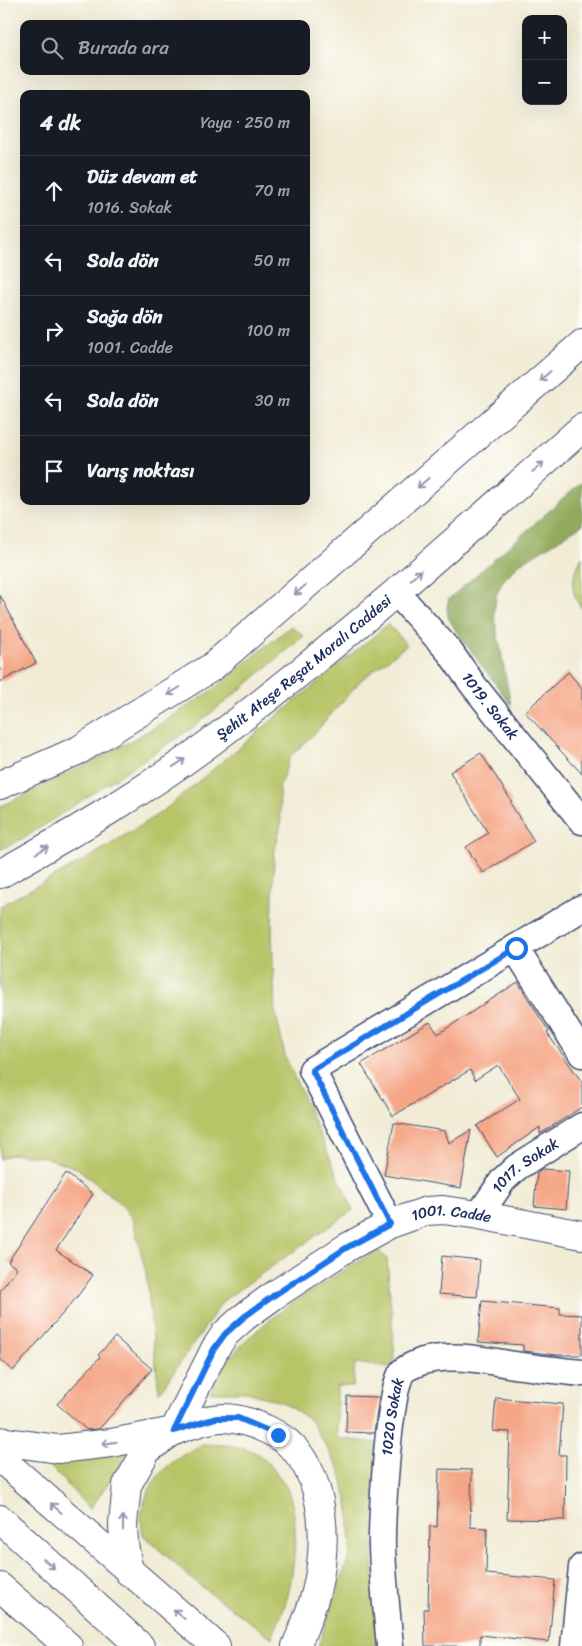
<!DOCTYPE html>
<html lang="tr">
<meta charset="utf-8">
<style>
body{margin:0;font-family:Sriracha,sans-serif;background:#242831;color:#f1f3f6}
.controls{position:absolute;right:15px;top:15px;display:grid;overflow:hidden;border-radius:10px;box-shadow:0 5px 20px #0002}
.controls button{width:45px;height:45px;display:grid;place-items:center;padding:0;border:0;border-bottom:1px solid #363941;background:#171b24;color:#f1f3f6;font:25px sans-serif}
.stop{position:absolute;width:15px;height:15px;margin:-11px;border:4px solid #1a73e8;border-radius:50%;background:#fff}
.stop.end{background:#1a73e8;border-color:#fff;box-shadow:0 1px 5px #0008}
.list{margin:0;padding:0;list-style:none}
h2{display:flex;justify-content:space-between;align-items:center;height:65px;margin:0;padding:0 20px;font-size:21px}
h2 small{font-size:16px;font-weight:400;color:#9ea1a6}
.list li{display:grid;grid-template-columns:32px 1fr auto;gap:15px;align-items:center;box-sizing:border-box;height:70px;padding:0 20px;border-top:1px solid #363941}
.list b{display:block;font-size:19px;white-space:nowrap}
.list p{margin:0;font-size:16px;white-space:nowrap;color:#9ea1a6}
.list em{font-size:16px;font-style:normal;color:#9ea1a6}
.icon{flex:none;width:28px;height:28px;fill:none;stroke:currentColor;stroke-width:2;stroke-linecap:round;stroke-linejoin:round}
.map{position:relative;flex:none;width:582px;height:1646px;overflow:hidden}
.search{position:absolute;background:#171b24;box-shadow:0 5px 20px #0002;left:20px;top:20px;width:290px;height:55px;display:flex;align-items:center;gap:12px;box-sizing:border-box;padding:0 18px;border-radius:10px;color:#9ea1a6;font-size:19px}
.panel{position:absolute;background:#171b24;box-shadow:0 5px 20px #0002;left:20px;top:90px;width:290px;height:415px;border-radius:10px}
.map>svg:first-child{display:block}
.green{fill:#b7c567;stroke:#697a62}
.forest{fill:#91aa5c;stroke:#566c5d}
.building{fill:#f5a686}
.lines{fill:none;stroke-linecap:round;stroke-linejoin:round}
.minor-casing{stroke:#3b4b70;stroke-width:29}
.major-casing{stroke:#3b4b70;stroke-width:30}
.highway-casing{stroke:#3b4b70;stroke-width:30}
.minor{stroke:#fff;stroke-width:26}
.major{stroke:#fff;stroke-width:28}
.highway{stroke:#fff;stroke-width:28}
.oneway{stroke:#8d97ae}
.route{stroke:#1a73e8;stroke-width:6}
.labels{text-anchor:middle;stroke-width:5;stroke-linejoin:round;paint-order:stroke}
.street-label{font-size:15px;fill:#1b2f5e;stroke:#fdfcf7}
</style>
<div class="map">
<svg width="582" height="1646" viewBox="0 0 582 1646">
<rect width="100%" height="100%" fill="#fdfcf7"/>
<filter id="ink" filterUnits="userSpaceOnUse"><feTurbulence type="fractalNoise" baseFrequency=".02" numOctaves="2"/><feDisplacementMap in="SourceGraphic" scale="10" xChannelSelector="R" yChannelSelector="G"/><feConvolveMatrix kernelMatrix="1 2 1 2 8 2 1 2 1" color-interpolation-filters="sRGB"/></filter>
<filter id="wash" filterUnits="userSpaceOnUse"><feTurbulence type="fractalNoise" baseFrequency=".0096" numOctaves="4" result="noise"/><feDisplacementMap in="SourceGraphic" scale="20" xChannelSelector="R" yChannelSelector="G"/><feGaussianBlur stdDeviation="1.12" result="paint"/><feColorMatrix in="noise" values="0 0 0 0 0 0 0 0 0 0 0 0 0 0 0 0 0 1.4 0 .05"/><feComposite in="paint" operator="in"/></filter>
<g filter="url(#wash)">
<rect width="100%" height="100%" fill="#f2ecd6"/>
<!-- green -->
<g class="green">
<path d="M582,557V609C568,590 572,577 582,557Z"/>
<polygon points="388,624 407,645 361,680 314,734 290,757 279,788 281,824 274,854 272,935 275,1010 285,1056 353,1210 224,1300 159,1393 146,1273 133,1220 121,1204 77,1168 45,1157 12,1154 0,1159 0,906 92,856 163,811"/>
<polygon points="291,626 304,636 240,690 192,728 26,837 0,850 0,807 107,754 162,723 211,691"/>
<path d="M378,1250L387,1259L395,1360L388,1368L355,1363L353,1387L337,1386V1438L377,1443L373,1559L377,1646H318L351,1551L349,1509L340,1470L310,1420L282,1402L246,1392H210C214,1384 217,1375 222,1368C258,1318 327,1281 378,1250Z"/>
<path d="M203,1444C222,1445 243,1444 259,1455C269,1462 285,1482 289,1493C300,1521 294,1567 288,1595C284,1610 278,1624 272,1638L195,1582L143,1535C142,1528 140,1518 142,1511C150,1474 172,1460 203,1444Z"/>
<polygon points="132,1449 90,1509 44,1460"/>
</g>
<!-- forest -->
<polygon class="forest" points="582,482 582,525 518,565 502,582 496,596 494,614 511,705 456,631 448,617 447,607 449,599"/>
<g id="blocks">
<!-- building -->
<g class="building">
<polygon points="0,595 36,663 0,682"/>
<polygon points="568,672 582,688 582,774 525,712"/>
<polygon points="481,753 512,802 510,803 534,841 483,873 466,847 488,833 450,772"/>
<polygon points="518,982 549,1032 547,1033 582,1082 582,1107 540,1134 540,1127 497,1157 477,1126 520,1099 498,1065 475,1080 470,1070 393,1116 361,1064 430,1022 438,1034"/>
<polygon points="394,1123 445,1131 449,1143 471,1130 461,1188 384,1175"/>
<polygon points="542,1169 569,1171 566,1209 534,1206 537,1172"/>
<polygon points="66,1173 93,1194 56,1250 93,1275 77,1297 13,1371 0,1360 0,1291 17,1268 8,1262"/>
<polygon points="442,1256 480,1260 477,1297 439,1294"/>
<polygon points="482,1301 560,1308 560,1314 582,1315 582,1355 557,1355 533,1352 523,1351 523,1345 478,1342"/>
<polygon points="115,1337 152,1369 99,1429 87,1430 57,1404 100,1357 98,1355"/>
<polygon points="347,1396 379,1397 374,1433 346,1432"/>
<polygon points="496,1398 563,1404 559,1455 566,1455 565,1520 507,1519 510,1432 493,1431"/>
<polygon points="439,1469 472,1470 470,1527 487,1528 486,1574 555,1580 549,1642 480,1635 480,1646 425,1646 424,1609 428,1609 430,1526 437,1527"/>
</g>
</g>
</g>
<g filter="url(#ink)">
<use href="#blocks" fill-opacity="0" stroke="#3b4b70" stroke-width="1"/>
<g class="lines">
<defs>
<g id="minor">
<path id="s1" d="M396,592L449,651L474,686L582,821"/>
<polyline points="515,948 582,1054"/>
<path id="s2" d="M479,1215L503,1180L517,1167L582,1126"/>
<polyline points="390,1224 312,1070 582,908"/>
<path id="s3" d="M390,1646C387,1613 383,1580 382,1547C381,1522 389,1384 403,1371C407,1367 418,1363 423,1361C453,1353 484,1360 514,1365C537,1368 559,1371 582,1373"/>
<polyline points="574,1646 582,1567"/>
</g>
<g id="major">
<polyline points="0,785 79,750 212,667 582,344"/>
<path id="s4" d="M0,874C71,834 142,793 208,744C339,646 460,537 582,428"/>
<path id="s5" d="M174,1431L215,1349L225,1334L244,1317L273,1296L346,1248L390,1224L427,1211L443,1210L479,1215L582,1235"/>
<path d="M174,1431C213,1416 229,1412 268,1430C327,1457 329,1538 316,1592C311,1611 304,1628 296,1646"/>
</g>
<g id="highway">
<polyline points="0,1441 58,1449 111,1443 174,1431"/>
<polyline points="0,1458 216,1646"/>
<polyline points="0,1519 140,1646"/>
<polyline points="129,1572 124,1544 123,1524 127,1485 147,1450 172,1432"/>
<polyline points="0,1587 68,1646"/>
</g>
</defs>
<!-- minor casing -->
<use href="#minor" class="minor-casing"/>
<!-- major casing -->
<use href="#major" class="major-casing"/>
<!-- highway casing -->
<use href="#highway" class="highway-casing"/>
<!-- minor -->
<use href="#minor" class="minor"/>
<!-- major -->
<use href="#major" class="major"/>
<!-- highway -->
<use href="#highway" class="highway"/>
</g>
<!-- one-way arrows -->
<defs><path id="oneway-shaft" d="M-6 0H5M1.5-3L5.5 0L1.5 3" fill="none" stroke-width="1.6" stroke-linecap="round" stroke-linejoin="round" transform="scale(1.25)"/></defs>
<g class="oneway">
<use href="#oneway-shaft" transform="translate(545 376) rotate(139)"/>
<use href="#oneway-shaft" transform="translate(538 467) rotate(-42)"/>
<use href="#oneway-shaft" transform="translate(423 483) rotate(139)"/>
<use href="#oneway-shaft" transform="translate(416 575) rotate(-41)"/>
<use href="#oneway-shaft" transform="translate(300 590) rotate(139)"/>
<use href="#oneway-shaft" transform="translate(174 691) rotate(148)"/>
<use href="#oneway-shaft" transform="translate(179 763) rotate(-34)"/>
<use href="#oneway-shaft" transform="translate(42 850) rotate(-30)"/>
<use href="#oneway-shaft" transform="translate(109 1443) rotate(171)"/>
<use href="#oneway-shaft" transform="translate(56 1508) rotate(-139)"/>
<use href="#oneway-shaft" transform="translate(123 1523) rotate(-90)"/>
<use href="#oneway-shaft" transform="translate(49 1564) rotate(42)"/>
<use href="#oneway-shaft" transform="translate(179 1614) rotate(-139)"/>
</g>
</g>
<g class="lines" filter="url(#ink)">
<!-- route -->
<polyline class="route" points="278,1435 238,1418 216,1418 174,1431 214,1349 225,1334 244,1317 273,1296 346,1248 390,1224 312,1070 516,948"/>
</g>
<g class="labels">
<!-- street labels -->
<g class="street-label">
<text dy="5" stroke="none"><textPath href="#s4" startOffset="368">Şehit Ateşe Reşat Moralı Caddesi</textPath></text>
<text dy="5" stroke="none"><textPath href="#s1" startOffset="148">1019. Sokak</textPath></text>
<text dy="5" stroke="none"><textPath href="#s2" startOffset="69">1017. Sokak</textPath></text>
<text dy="5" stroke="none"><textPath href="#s5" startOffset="372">1001. Cadde</textPath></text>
<text dy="5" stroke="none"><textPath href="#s3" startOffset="230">1020 Sokak</textPath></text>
</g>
</g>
</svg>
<div class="controls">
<button>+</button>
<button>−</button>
</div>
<div class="stop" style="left:516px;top:948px"></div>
<div class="stop end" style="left:278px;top:1435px"></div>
<div class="search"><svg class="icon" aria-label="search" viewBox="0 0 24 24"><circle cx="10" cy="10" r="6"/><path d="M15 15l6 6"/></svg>Burada ara</div>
<section class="panel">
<h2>4 dk<small>Yaya · 250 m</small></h2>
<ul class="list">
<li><svg class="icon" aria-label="ahead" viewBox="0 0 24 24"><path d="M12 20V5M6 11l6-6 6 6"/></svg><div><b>Düz devam et</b><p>1016. Sokak</p></div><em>70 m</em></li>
<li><svg class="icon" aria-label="left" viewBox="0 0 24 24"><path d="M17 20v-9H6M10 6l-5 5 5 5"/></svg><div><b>Sola dön</b></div><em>50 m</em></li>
<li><svg class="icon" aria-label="right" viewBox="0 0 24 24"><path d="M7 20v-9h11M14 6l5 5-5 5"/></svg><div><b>Sağa dön</b><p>1001. Cadde</p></div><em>100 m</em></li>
<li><svg class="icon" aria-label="left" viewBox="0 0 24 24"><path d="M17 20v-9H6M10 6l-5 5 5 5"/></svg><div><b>Sola dön</b></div><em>30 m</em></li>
<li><svg class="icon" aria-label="arrive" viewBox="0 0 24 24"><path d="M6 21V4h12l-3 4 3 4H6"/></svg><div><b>Varış noktası</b></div></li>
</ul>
</section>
</div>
